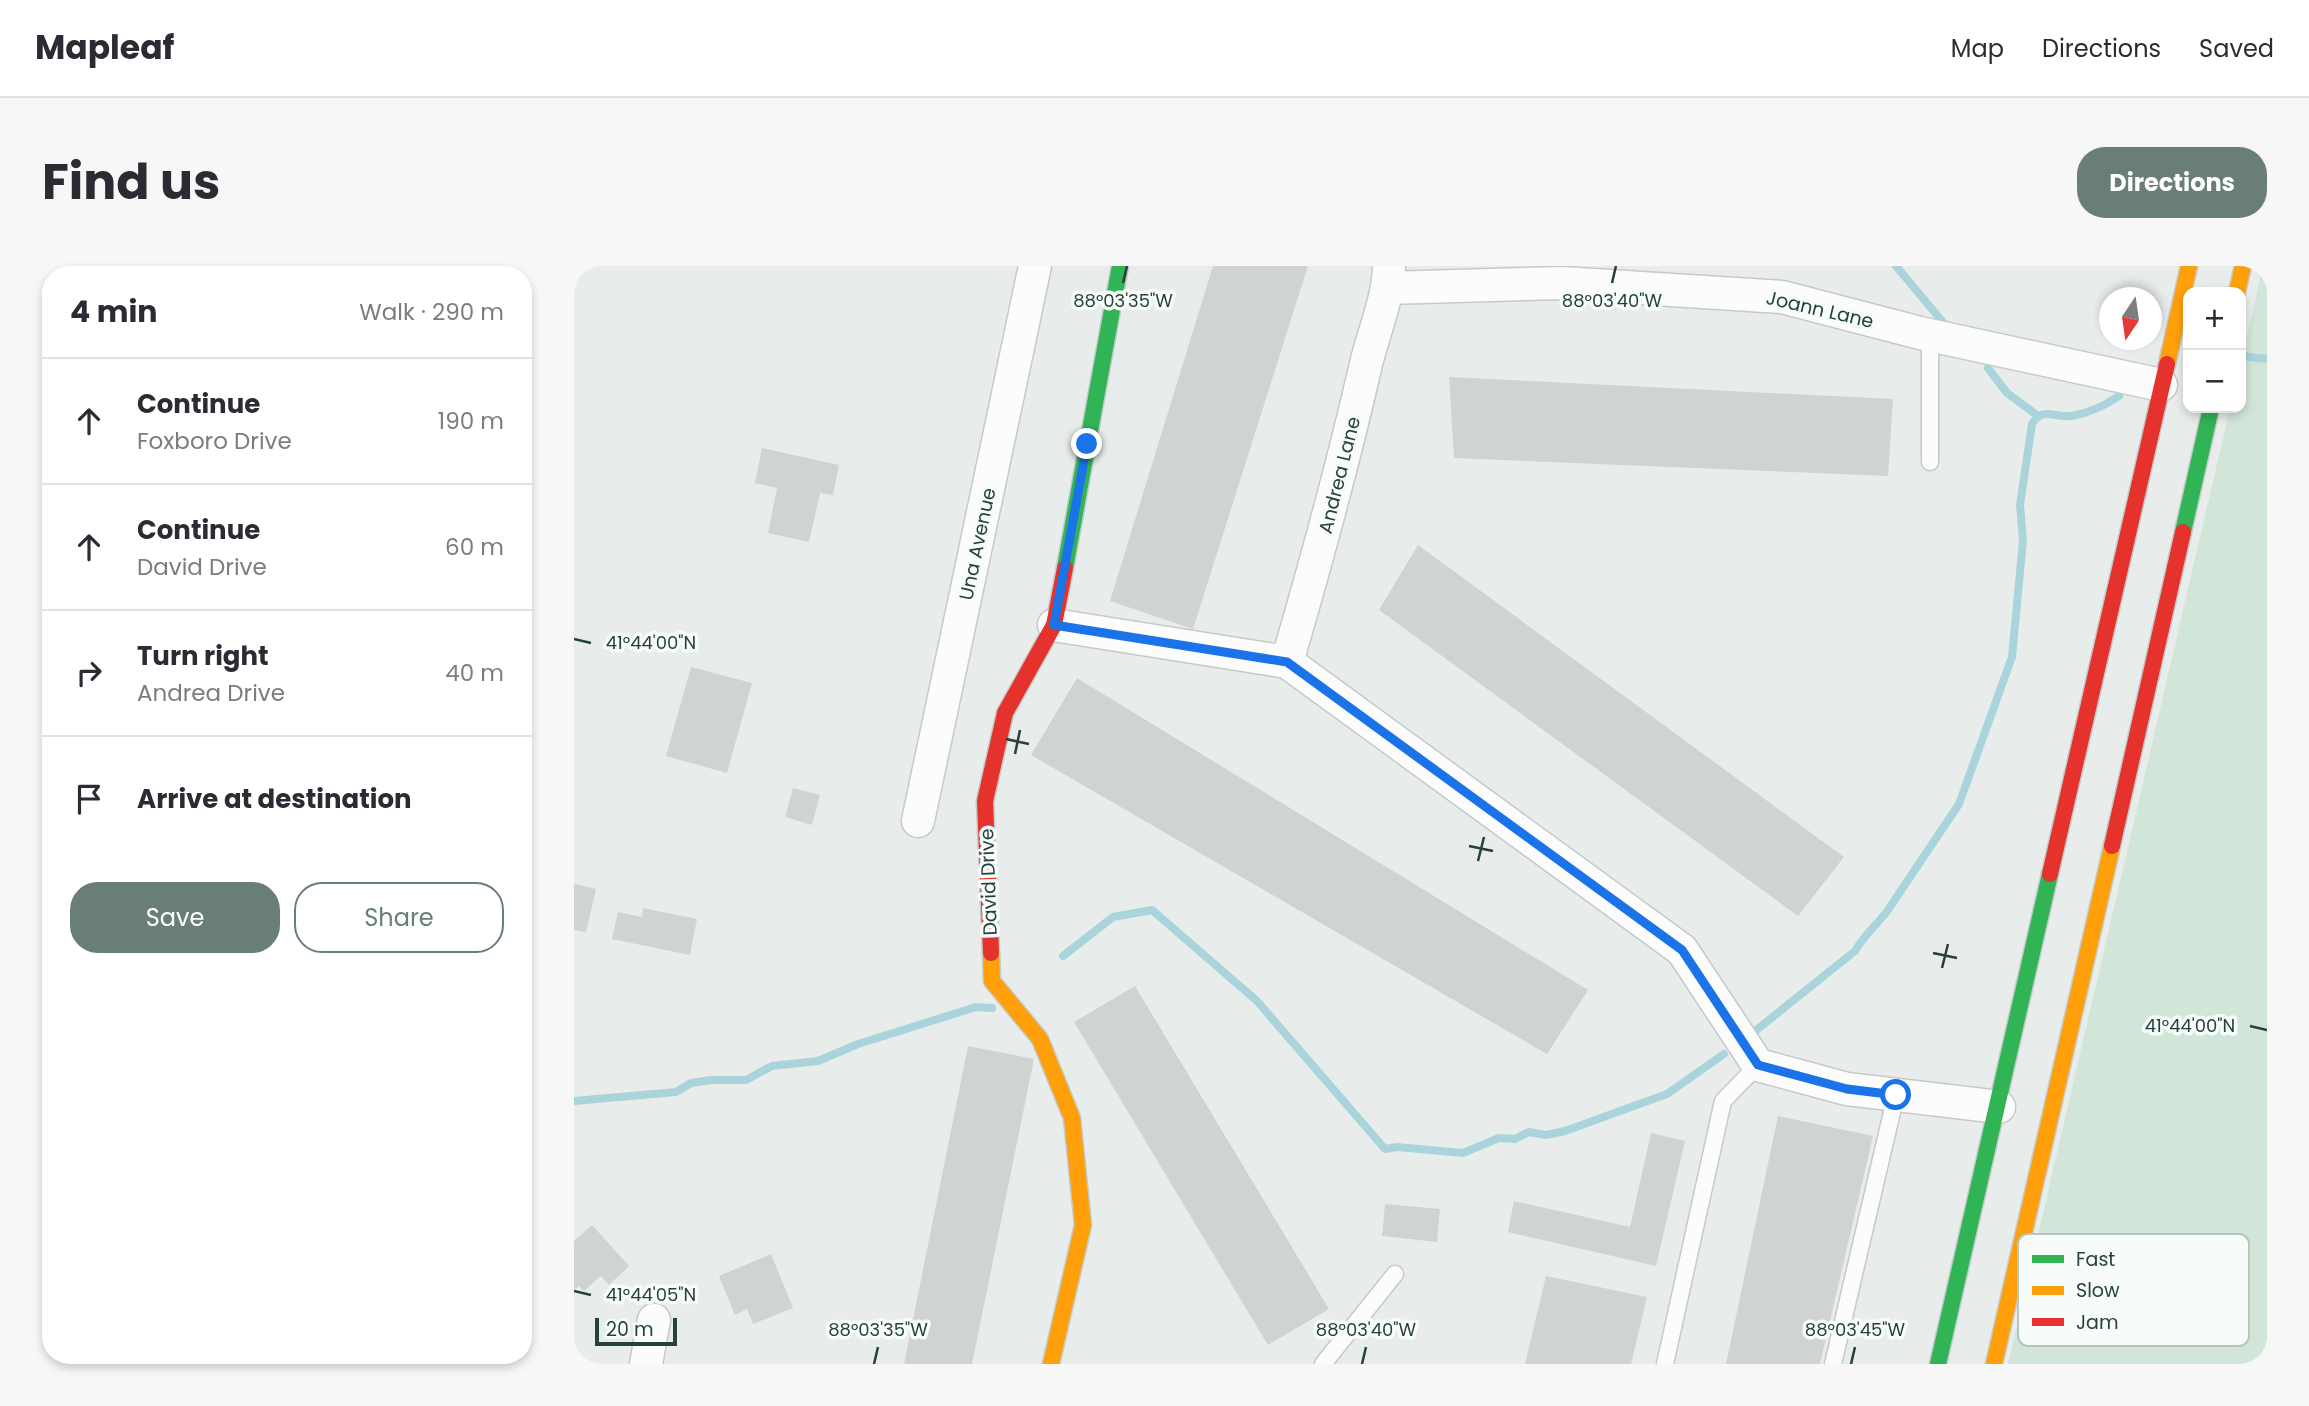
<!DOCTYPE html>
<meta charset="utf-8">
<style>
body{margin:0;font-family:Poppins,sans-serif;background:#f7f7f7;color:#2b2b33}
.controls{position:absolute;right:21px;top:21px;display:grid;overflow:hidden;border-radius:14px;box-shadow:0 4px 10px #0003}
.controls button{width:63px;height:63px;display:grid;place-items:center;padding:0;border:0;border-bottom:2px solid #e1e1e2;background:#fff;color:#2b2b33;font:35px sans-serif}
.compass{position:absolute;left:1525px;top:21px;width:63px;height:63px;border-radius:50%;background:#fff;box-shadow:0 4px 10px #0003;rotate:193deg}
.scale{position:absolute;left:21px;bottom:18px;width:82px;box-sizing:border-box;padding-left:7px;border:4px solid #24423a;border-top:0;font-size:19px;line-height:24px;white-space:nowrap;color:#24423a;-webkit-text-stroke:5px #f7fbf9;paint-order:stroke}
.stop{position:absolute;width:21px;height:21px;margin:-16px;border:5px solid #1a73e8;border-radius:50%;background:#fff}
.stop.end{background:#1a73e8;border-color:#fff;box-shadow:0 2px 7px #0008}
.list{margin:0;padding:0;list-style:none}
h2{display:flex;justify-content:space-between;align-items:center;height:91px;margin:0;padding:0 28px;font-size:30px}
h2 small{font-size:23px;font-weight:400;color:#7c7c81}
.list li{display:grid;grid-template-columns:46px 1fr auto;gap:21px;align-items:center;box-sizing:border-box;height:126px;padding:0 28px;border-top:2px solid #e1e1e2}
.list b{display:block;font-size:26px;white-space:nowrap}
.list p{margin:0;font-size:23px;white-space:nowrap;color:#7c7c81}
.list em{font-size:23px;font-style:normal;color:#7c7c81}
.actions{display:flex;gap:14px;padding:21px 28px}
.actions a{flex:1;padding:16px 0;border:2px solid #697e78;border-radius:28px;text-align:center;font-size:24px;color:#697e78}
.actions .main{background:#697e78;color:#fff}
.icon{flex:none;width:38px;height:38px;fill:none;stroke:currentColor;stroke-width:2;stroke-linecap:round;stroke-linejoin:round}
.map{position:relative;flex:none;width:1693px;height:1098px;overflow:hidden;border-radius:28px}
header{display:flex;align-items:center;gap:42px;box-sizing:border-box;height:98px;padding:0 35px;background:#fff;border-bottom:2px solid #e1e1e2}
header strong{font-size:33px}
nav{display:flex;gap:38px;margin-inline-start:auto;font-size:24px}
.intro{display:flex;align-items:center;justify-content:space-between;box-sizing:border-box;height:168px;padding:0 42px}
h1{margin:0;font-size:49px}
.button{padding:18px 32px;border-radius:28px;background:#697e78;color:#fff;font-size:24px;font-weight:700}
main{display:flex;gap:42px;padding:0 42px}
aside{flex:1;background:#fff;border-radius:28px;box-shadow:0 4px 10px #0003}
.map>svg:first-child{display:block}
.green{fill:#d1e6d8}
.lines{fill:none;stroke-linecap:round;stroke-linejoin:round}
.stream{stroke:#a9d4db;stroke-width:8}
.building{fill:#cfd4d2}
.lane-casing{stroke:#c5cac8;stroke-width:19}
.street-casing{stroke:#c5cac8;stroke-width:35}
.fast-casing{stroke:#c3cbc8;stroke-width:19}
.slow-casing{stroke:#c3cbc8;stroke-width:19}
.jam-casing{stroke:#c3cbc8;stroke-width:19}
.lane{stroke:#fcfcfc;stroke-width:16}
.street{stroke:#fcfcfc;stroke-width:32}
.fast{stroke:#30b455;stroke-width:16}
.slow{stroke:#ff9f0a;stroke-width:16}
.jam{stroke:#e5322d;stroke-width:16}
.route{stroke:#1a73e8;stroke-width:9}
.ticks{fill:none;stroke:#24423a;stroke-width:2.5}
.labels{text-anchor:middle;stroke-width:7;stroke-linejoin:round;paint-order:stroke}
.street-label{font-size:19px;fill:#24423a;stroke:#f7fbf9}
.key{fill:#f7fbf9;stroke:#b8c4c0;stroke-width:2}
.key-label{font-size:19px;fill:#24423a}
.ticks-label{font-size:18px;text-anchor:middle;fill:#24423a;stroke:#f7fbf9;stroke-width:7;stroke-linejoin:round;paint-order:stroke}
</style>
<header>
<strong>Mapleaf</strong>
<nav><a>Map</a><a>Directions</a><a>Saved</a></nav>
</header>
<div class="intro"><h1>Find us</h1><a class="button">Directions</a></div>
<main>
<aside>
<h2>4 min<small>Walk · 290 m</small></h2>
<ul class="list">
<li><svg class="icon" aria-label="ahead" viewBox="0 0 24 24"><path d="M12 20V5M6 11l6-6 6 6"/></svg><div><b>Continue</b><p>Foxboro Drive</p></div><em>190 m</em></li>
<li><svg class="icon" aria-label="ahead" viewBox="0 0 24 24"><path d="M12 20V5M6 11l6-6 6 6"/></svg><div><b>Continue</b><p>David Drive</p></div><em>60 m</em></li>
<li><svg class="icon" aria-label="right" viewBox="0 0 24 24"><path d="M7 20v-9h11M14 6l5 5-5 5"/></svg><div><b>Turn right</b><p>Andrea Drive</p></div><em>40 m</em></li>
<li><svg class="icon" aria-label="arrive" viewBox="0 0 24 24"><path d="M6 21V4h12l-3 4 3 4H6"/></svg><div><b>Arrive at destination</b></div></li>
</ul>
<div class="actions"><a class="main">Save</a><a>Share</a></div>
</aside>
<div class="map">
<svg width="1693" height="1098" viewBox="0 0 1693 1098">
<rect width="100%" height="100%" fill="#e8edeb"/>
<!-- green -->
<polygon class="green" points="1689,0 1693,0 1693,1098 1434,1098 1656,142 1667,142 1667,95"/>
<g class="lines">
<!-- stream -->
<g class="stream">
<polyline points="1322,0 1373,61"/>
<polyline points="1667,90 1693,93"/>
<polyline points="1414,102 1433,127 1464,150"/>
<polyline points="489,690 539,651 578,644 683,735 811,883 823,881 889,887 925,872 941,873 955,866 972,869 991,865 1093,828 1150,788"/>
<path d="M1175,770L1281,685C1290,669 1303,659 1314,644L1385,538L1438,391L1449,274L1446,239L1458,158C1470,139 1481,153 1498,150C1514,147 1532,139 1545,130"/>
<polyline points="0,835 102,826 117,817 137,814 172,814 198,800 244,795 284,778 402,741 418,742"/>
</g>
</g>
<!-- building -->
<g class="building">
<polygon points="639,0 734,0 619,363 536,335"/>
<polygon points="875,111 1319,133 1314,210 880,192"/>
<polygon points="188,182 265,199 259,229 246,227 235,276 194,267 203,222 181,217"/>
<polygon points="844,279 1270,591 1224,650 805,344"/>
<polygon points="117,401 178,417 153,507 92,490"/>
<polygon points="503,412 1014,724 973,788 457,489"/>
<polygon points="219,522 246,529 238,559 211,551"/>
<polygon points="0,618 22,623 12,666 0,664"/>
<polygon points="69,642 123,653 116,689 38,673 44,646 68,651"/>
<polygon points="561,720 755,1043 694,1079 500,756"/>
<polygon points="394,780 460,793 398,1098 330,1098"/>
<polygon points="1204,850 1299,870 1246,1098 1152,1098"/>
<polygon points="1077,867 1111,875 1082,1000 934,966 940,935 1056,961"/>
<polygon points="811,938 866,943 863,976 808,970"/>
<polygon points="18,959 55,1000 35,1019 27,1010 10,1025 5,1020 0,1024 0,975"/>
<polygon points="197,988 219,1042 179,1058 173,1043 161,1049 145,1010"/>
<polygon points="972,1010 1073,1031 1057,1098 951,1098"/>
</g>
<g class="lines">
<defs>
<g id="lane">
<polyline points="1356,70 1356,196"/>
<polyline points="749,1098 821,1008"/>
<polyline points="1091,1098 1149,835 1184,799"/>
<polyline points="1259,1098 1322,829"/>
</g>
<g id="street">
<polyline points="814,22 988,17 1208,31 1346,67 1587,119"/>
<polyline points="480,359 713,396 1108,684 1184,799 1273,823 1425,841"/>
<path d="M713,396C742,297 769,198 792,98C800,65 814,34 815,0"/>
<polyline points="344,555 461,0"/>
<polyline points="72,1098 80,1054"/>
</g>
<g id="fast">
<polyline points="1609,266 1637,142"/>
<polyline points="491,302 546,0"/>
<polyline points="1364,1098 1476,608"/>
</g>
<g id="slow">
<polyline points="1663,26 1669,0"/>
<polyline points="1593,98 1615,0"/>
<polyline points="417,687 418,715 466,773 498,852 509,959 477,1098"/>
<polyline points="1420,1098 1538,580"/>
</g>
<g id="jam">
<polyline points="1538,580 1609,266"/>
<polyline points="1476,608 1593,98"/>
<polyline points="417,687 411,535 431,447 480,359 491,302"/>
</g>
</defs>
<!-- lane casing -->
<use href="#lane" class="lane-casing"/>
<!-- street casing -->
<use href="#street" class="street-casing"/>
<!-- fast casing -->
<use href="#fast" class="fast-casing"/>
<!-- slow casing -->
<use href="#slow" class="slow-casing"/>
<!-- jam casing -->
<use href="#jam" class="jam-casing"/>
<!-- lane -->
<use href="#lane" class="lane"/>
<!-- street -->
<use href="#street" class="street"/>
<!-- fast -->
<use href="#fast" class="fast"/>
<!-- slow -->
<use href="#slow" class="slow"/>
<!-- jam -->
<use href="#jam" class="jam"/>
</g>
<g class="lines">
<!-- route -->
<polyline class="route" points="513,178 480,359 713,396 1108,684 1184,799 1273,823 1322,829"/>
</g>
<!-- ticks -->
<path class="ticks" d="M549,17L553,0M1038,17L1042,0M0,373L17,377M432,473L455,478M441,488L446,464M895,580L919,585M904,595L910,571M1359,687L1383,692M1368,702L1374,678M1676,760L1693,764M0,1025L17,1029M300,1098L304,1081M788,1098L792,1081M1277,1098L1281,1081"/>
<g class="labels">
<!-- street labels -->
<g class="street-label">
<text transform="translate(1246 43) rotate(13)" y="7">Joann Lane</text>
<text transform="translate(765 209) rotate(-76)" y="7">Andrea Lane</text>
<text transform="translate(403 278) rotate(-78)" y="7">Una Avenue</text>
<text transform="translate(414 616) rotate(-92)" y="7">David Drive</text>
</g>
</g>
<!-- legend -->
<rect x="1444" y="968" width="231" height="112" rx="10" class="key"/>
<rect x="1458" y="989" width="32" height="8" fill="#30b455"/>
<rect x="1458" y="1020" width="32" height="9" fill="#ff9f0a"/>
<rect x="1458" y="1052" width="32" height="8" fill="#e5322d"/>
<g class="key-label">
<text x="1502" y="1000">Fast</text>
<text x="1502" y="1031">Slow</text>
<text x="1502" y="1063">Jam</text>
</g>
<g class="ticks-label">
<text x="549" y="41">88°03'35"W</text>
<text x="1038" y="41">88°03'40"W</text>
<text x="77" y="383">41°44'00"N</text>
<text x="1616" y="766">41°44'00"N</text>
<text x="77" y="1035">41°44'05"N</text>
<text x="304" y="1070">88°03'35"W</text>
<text x="792" y="1070">88°03'40"W</text>
<text x="1281" y="1070">88°03'45"W</text>
</g>
</svg>
<div class="controls">
<button>+</button>
<button>−</button>
</div>
<svg class="compass" viewBox="-18 -18 36 36"><path d="M0-13l5 13h-10z" fill="#e53935"/><path d="M0 13l5-13h-10z" fill="#7c7c81"/></svg>
<div class="scale">20 m</div>
<div class="stop" style="left:1322px;top:829px"></div>
<div class="stop end" style="left:513px;top:178px"></div>
</div>
</main>
